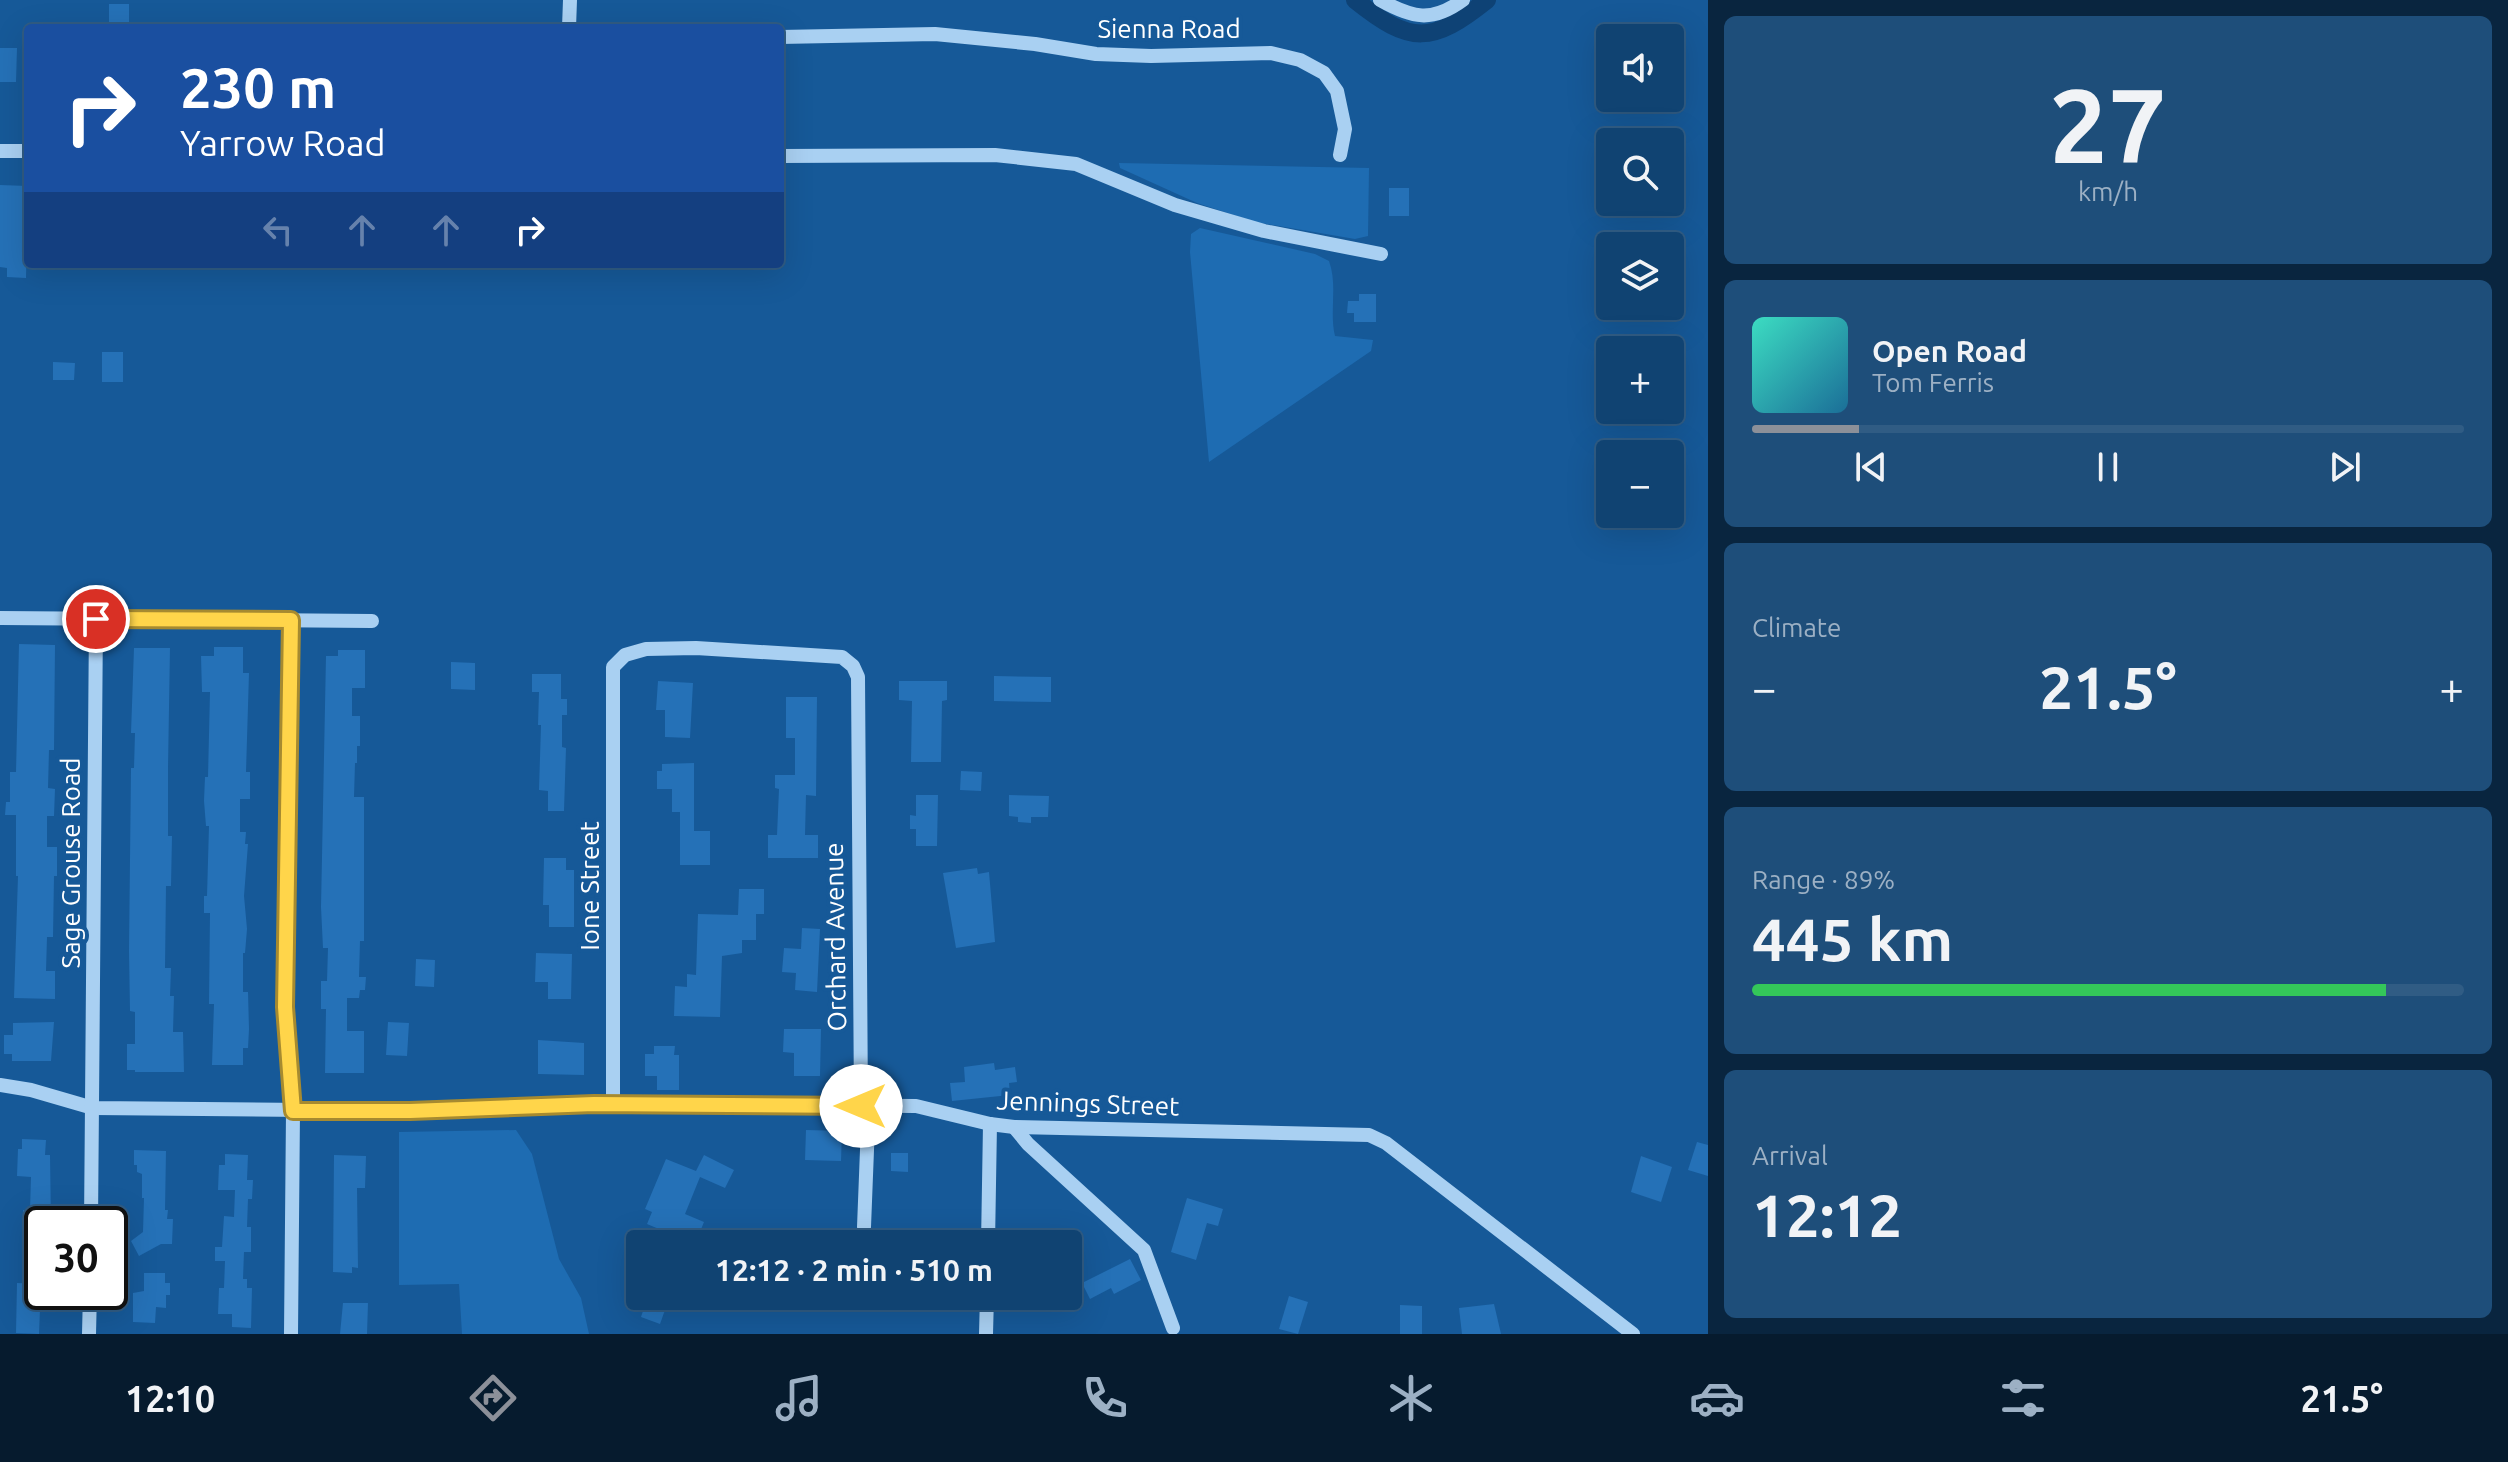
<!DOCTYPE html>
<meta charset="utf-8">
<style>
:root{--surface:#104372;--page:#1e4e7a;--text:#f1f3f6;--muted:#9cb0c4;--line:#305c84;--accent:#8c9099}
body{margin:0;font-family:Ubuntu,sans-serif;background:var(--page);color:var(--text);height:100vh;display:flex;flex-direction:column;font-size:30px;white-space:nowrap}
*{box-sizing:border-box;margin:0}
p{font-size:26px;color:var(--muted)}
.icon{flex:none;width:44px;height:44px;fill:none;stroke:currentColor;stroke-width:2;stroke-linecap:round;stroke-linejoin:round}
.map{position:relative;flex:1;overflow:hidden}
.drawer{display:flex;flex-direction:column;gap:16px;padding:16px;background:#09253f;width:800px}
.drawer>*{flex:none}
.top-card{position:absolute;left:24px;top:24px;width:760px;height:244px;border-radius:8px;box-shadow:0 8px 32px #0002,0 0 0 2px var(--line);background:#1a4fa0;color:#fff;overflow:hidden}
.controls{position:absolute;left:1596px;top:24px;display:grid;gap:16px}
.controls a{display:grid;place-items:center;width:88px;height:88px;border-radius:8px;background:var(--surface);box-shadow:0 8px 32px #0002,0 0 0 2px var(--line);font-size:40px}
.speed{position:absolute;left:24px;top:1206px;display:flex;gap:16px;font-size:40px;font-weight:700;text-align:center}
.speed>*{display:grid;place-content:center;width:104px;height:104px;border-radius:50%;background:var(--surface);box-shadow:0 8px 32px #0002,0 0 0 2px var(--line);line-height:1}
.speed .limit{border:4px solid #111;border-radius:12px;background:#fff;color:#111}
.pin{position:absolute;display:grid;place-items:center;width:68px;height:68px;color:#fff;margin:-34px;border:4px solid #fff;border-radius:50%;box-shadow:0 2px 8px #0007}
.me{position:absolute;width:88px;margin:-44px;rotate:270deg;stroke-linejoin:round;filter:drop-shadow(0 0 6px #0008)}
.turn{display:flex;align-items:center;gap:28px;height:168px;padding:0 24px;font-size:36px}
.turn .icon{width:104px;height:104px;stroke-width:2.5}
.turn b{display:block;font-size:56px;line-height:68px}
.lanes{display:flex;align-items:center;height:76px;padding:0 24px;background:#0003;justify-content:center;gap:40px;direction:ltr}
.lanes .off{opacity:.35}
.big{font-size:60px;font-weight:700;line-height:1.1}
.drawer .card{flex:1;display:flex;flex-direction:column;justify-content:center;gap:12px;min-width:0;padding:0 28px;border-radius:12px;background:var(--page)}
.drawer .dial{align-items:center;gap:0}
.dial b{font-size:104px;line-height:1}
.song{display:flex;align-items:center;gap:24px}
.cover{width:96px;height:96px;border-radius:12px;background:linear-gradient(135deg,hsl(170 70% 55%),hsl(200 70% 35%))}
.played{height:8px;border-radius:4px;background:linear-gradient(90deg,var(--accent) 15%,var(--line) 15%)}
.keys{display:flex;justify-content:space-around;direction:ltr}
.heat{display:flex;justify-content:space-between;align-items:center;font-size:44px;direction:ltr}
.charge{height:12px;border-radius:6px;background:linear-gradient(90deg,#34c759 89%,var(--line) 0)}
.trip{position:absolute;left:626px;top:1230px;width:456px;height:80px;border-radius:8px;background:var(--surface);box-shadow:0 8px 32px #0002,0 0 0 2px var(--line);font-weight:700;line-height:80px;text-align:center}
.dock{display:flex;height:128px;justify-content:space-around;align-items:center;background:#061b2e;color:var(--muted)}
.dock .icon{width:56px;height:56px}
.dock .current{color:var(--accent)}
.dock b{font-size:36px;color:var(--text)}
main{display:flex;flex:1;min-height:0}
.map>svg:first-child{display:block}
.green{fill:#1e6cb2}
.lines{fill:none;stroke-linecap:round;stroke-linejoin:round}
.canal{stroke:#0e4275;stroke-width:18}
.building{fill:#2571b7}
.minor{stroke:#a9d0f2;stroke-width:14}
.route-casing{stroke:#a68a30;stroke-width:20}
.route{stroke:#ffd54a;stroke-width:14}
.labels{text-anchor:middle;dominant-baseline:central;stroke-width:8;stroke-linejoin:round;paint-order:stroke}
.street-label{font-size:26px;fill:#fff;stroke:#165998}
</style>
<main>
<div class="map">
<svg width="1708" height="1334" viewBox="0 0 1708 1334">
<rect width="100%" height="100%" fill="#165998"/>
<g class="green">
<path d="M1119,163L1369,168L1368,236L1355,239L1255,222L1197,203L1120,168Z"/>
<path d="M1200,228L1315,254L1329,261C1338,286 1329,311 1335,336L1373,340L1371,351L1209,462L1190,252L1191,234Z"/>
<path d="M516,1130L532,1154L559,1259L581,1298L589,1334H462L459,1284L399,1285V1132Z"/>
</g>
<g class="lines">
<path class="canal" d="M1355,0C1411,45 1432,44 1487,0"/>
</g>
<g class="building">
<rect x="109" y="4" width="20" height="24"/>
<path d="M0,48H17L16,82H0Z"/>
<path d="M0,185L28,186L26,278L7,277V268L0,267Z"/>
<rect x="1389" y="188" width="20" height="28"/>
<path d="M1359,294H1376V322H1354V313H1347L1348,301H1359Z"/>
<rect x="102" y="352" width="21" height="30"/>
<path d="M53,362L75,363L74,380H53Z"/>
<path d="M19,644L55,645L54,750H49L48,788L55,789L54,816H47V847H57V876H54L53,937H47L46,971H55V999L14,998L18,876H16V815H5L6,802H10V772H16Z"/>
<path d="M214,647H243V673H249L246,772H250V799H240V832H246L245,844H248L244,896L247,929L245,953H243V992H248L249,1029L248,1048H243V1065H212L214,1004H209L210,913H204V896H207L209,826H206L204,801L205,777H208L210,692H202L201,656H214Z"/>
<path d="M134,648H170L168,768V836H172L171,886H166L165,968H171L170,996H174L173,1032H183L184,1072H135V1070H127V1044H135V1012L130,1011L129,951L131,768H134L135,733H131Z"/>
<path d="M338,650H365V688H352V716H360V746H357V763H355L354,797H364V941H360L359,977H366L365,990H360L359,998H347V1031H364V1073H325L326,1009H321V981H327L328,948H323L321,907L326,656H338Z"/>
<path d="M451,662L475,663V690L451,689Z"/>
<path d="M532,674H561V699H567V715H562V747L566,748L564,811H548V791L539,790L541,725H538L539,692H532Z"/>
<path d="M994,676L1051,677V702L994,701Z"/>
<path d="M658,681L693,683L690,738L665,737V710H656Z"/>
<path d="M899,681H947V700L942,701L941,762H911L912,701L899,700Z"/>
<path d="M786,697H817L816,796L806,795L805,835H818V858H768V835H777L779,789L775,788V775H795V738H786Z"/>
<path d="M694,763V831H710V865H680V812H672V789H657V771H662V764Z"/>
<path d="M961,771L982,772L981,791L960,790Z"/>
<path d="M916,795H938L937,846H916V829H910V815L916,816Z"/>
<path d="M1009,795L1049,796L1048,817H1031V823L1018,822V817L1009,816Z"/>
<path d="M544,858H566V870H574V927H549V905H543Z"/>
<path d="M977,868L978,874L989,872L995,942L956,948L943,873Z"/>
<path d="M739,889H764V914H756V940H742V953L722,956L720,1017L674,1016L675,986L687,987V974L696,975L698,914L738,915Z"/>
<path d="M802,928L820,929L817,992L795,990L796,973L782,972L784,948L801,949Z"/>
<path d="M536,953L572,954L571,999H548V982H535Z"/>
<path d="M416,959L435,960L434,987L415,986Z"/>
<path d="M54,1022L51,1061H12V1054H4V1035H13V1023Z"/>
<path d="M388,1022L409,1023L407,1056L386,1055Z"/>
<path d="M784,1029H821L820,1076H794V1053L783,1052Z"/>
<path d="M538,1040L584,1043V1075L538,1074Z"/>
<path d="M654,1046H675L674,1055H679V1090H657V1076H645V1054H654Z"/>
<path d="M994,1063L995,1070L1015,1067L1017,1082L1009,1083L1010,1095L952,1101L950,1083L965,1082L964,1067Z"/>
<path d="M806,1130L842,1131L841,1161L805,1160Z"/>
<path d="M22,1139L46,1140L45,1155H50L51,1224H42V1248L22,1247L23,1210H30L31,1177L17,1176L18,1149H22Z"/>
<path d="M1697,1142L1708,1145V1176L1688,1170Z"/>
<path d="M134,1150L166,1151L165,1210H168L167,1219H173L172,1244H161L139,1256L131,1241L143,1232L144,1198H142V1174L137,1172V1165H134Z"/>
<path d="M891,1153H908V1172L891,1171Z"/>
<path d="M225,1154L248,1155L247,1180H253L252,1199H248L247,1227H251V1252H244L243,1279H247V1288H252L251,1328L232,1327V1314H218L219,1288H224L225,1261H215V1247H222L224,1216L234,1217L235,1190H218L219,1165H225Z"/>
<path d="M334,1155L366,1156L365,1188H357L358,1268L352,1267V1273L333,1272Z"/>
<path d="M704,1155L734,1170L725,1188L700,1177L685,1214L704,1222L695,1244L647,1224L652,1212L645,1209L666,1159L696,1171Z"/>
<path d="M1641,1156L1672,1167L1661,1202L1631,1192Z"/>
<path d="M1187,1198L1223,1209L1218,1226L1207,1223L1196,1260L1171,1252Z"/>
<path d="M1130,1259L1141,1280L1114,1294L1111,1288L1090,1299L1082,1283Z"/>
<path d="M144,1273H165V1283H170V1295H166V1308L156,1307L155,1323L133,1322V1293L144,1291Z"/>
<path d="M17,1283L42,1284V1292H47L46,1309H40L39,1334L16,1333Z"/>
<path d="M648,1296H670L660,1324L641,1317Z"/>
<path d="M1289,1296L1308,1302L1298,1334L1279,1329Z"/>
<path d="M343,1303H368L367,1334H340Z"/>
<path d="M1494,1304L1501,1334H1462L1459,1308Z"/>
<path d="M1400,1305L1422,1306V1334H1400Z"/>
</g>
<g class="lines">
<g class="minor">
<path d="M1380,0C1412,18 1432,23 1463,0"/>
<path d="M569,28L570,0"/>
<path d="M780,37L935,34L1035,44L1096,54L1151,56L1271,53L1300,60L1324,73L1337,91L1345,129L1340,155"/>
<path d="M0,151H28"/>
<path d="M780,156L995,155L1076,164L1175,205L1264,231L1381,254"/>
<path d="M0,618L372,621"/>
<path d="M0,1085L31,1090L93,1108L410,1111L575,1104L916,1106L990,1124L1014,1127L1369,1135L1386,1143L1633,1334"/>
<path d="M613,1104V667L625,655L646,649L696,648L842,657L853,666L858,677L861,1106L868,1124L864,1227"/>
<path d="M1014,1127L1028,1144L1144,1250L1173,1328"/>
<path d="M91,1224L96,619"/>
<path d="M988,1244L990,1124"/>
<path d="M89,1334L90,1292"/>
<path d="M291,1334L293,1111L285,1007L291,620"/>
<path d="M986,1334L987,1296"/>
</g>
</g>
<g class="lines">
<defs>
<path id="route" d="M96,619L291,620L285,1007L293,1111H410L594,1104L861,1106"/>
</defs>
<use href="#route" class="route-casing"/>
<use href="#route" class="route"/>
</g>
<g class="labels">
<g class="street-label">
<text x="1169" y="28">Sienna Road</text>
<text transform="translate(70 863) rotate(-90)">Sage Grouse Road</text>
<text transform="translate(589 886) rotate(-90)">Ione Street</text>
<text transform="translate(835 937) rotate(-91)">Orchard Avenue</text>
<text transform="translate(1088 1103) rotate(2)">Jennings Street</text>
</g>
</g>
</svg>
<div class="controls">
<a><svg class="icon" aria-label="sound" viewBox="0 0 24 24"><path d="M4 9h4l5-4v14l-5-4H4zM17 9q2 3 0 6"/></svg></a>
<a><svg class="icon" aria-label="search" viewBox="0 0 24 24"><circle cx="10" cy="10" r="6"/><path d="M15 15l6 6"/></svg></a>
<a><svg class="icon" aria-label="layers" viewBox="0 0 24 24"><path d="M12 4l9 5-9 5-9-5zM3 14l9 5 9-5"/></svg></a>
<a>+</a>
<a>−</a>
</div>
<div class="speed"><div class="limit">30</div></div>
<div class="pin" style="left:96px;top:619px;background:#d93025"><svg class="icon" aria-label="arrive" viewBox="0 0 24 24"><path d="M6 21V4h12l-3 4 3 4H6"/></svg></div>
<svg class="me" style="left:861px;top:1106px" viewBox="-20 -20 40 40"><circle r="19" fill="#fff"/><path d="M0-13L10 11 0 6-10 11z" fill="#ffd54a"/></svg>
<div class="trip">12:12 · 2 min · 510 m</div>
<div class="top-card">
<div class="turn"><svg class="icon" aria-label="right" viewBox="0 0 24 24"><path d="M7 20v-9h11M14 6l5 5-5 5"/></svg><div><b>230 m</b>Yarrow Road</div></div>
<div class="lanes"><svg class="icon off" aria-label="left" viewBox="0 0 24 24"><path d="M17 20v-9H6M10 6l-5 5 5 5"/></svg><svg class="icon off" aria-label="ahead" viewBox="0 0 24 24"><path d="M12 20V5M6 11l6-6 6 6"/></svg><svg class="icon off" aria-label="ahead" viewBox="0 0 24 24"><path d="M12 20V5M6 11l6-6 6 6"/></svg><svg class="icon" aria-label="right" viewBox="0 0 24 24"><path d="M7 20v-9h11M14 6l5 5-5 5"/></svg></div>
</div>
</div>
<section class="drawer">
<div class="card dial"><b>27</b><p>km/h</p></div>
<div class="card">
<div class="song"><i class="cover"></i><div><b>Open Road</b><p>Tom Ferris</p></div></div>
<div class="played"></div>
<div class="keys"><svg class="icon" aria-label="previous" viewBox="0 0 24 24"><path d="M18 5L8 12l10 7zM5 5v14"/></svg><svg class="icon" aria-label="pause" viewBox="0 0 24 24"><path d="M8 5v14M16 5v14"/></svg><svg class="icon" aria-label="next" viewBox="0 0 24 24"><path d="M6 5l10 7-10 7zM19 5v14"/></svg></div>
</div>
<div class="card"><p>Climate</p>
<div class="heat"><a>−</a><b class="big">21.5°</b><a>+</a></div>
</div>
<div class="card"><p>Range · 89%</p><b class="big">445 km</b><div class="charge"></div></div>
<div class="card"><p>Arrival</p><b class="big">12:12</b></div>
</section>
</main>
<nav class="dock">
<b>12:10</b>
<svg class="icon current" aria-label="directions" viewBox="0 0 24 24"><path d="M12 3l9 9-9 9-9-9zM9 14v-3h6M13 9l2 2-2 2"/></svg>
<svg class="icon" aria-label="music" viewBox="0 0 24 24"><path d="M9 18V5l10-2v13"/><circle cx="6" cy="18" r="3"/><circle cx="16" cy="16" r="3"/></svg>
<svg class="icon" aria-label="phone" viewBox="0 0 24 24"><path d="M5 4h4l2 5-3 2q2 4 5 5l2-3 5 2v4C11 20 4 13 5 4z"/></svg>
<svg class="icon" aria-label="climate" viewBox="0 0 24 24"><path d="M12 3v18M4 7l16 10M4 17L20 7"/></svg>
<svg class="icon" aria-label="car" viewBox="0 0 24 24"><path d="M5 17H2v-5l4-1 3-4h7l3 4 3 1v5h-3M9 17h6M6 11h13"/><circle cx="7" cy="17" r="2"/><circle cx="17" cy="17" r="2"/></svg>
<svg class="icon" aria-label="filters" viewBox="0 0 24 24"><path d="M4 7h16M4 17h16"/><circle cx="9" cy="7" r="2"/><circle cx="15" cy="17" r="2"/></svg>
<b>21.5°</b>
</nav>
